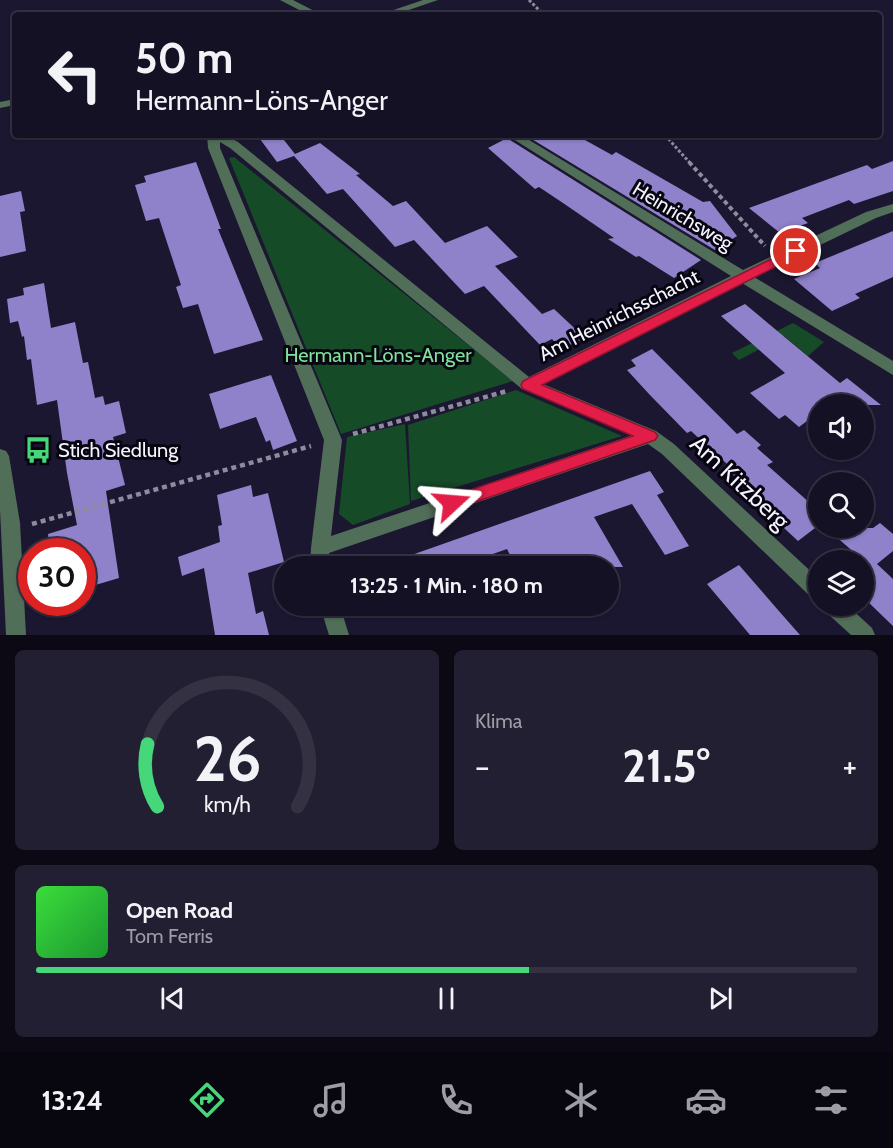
<!DOCTYPE html>
<html lang="de">
<meta charset="utf-8">
<style>
:root{--surface:#151125;--page:#221f32;--text:#f1f3f6;--muted:#9d9da7;--line:#343142;--accent:#45d77a}
body{margin:0;font-family:Cabin,sans-serif;background:var(--page);color:var(--text);height:100vh;display:flex;flex-direction:column;font-size:22px;white-space:nowrap}
*{box-sizing:border-box;margin:0}
p{font-size:20px;color:var(--muted)}
.icon{flex:none;width:33px;height:33px;fill:none;stroke:currentColor;stroke-width:2;stroke-linecap:round;stroke-linejoin:round}
.map{position:relative;height:635px;overflow:hidden}
.drawer{display:flex;flex-direction:column;gap:15px;padding:15px;background:#0c0914;flex:1}
.drawer>*{flex:none}
.hud{position:absolute;left:12px;top:12px;width:870px;height:126px;border-radius:6px;box-shadow:0 2px 4px #0004,0 0 0 2px var(--line);background:#151125;color:var(--text);overflow:hidden}
.buttons{position:absolute;left:808px;top:394px;display:grid;gap:12px}
.buttons a{display:grid;place-items:center;width:66px;height:66px;border-radius:50%;background:var(--surface);box-shadow:0 2px 4px #0004,0 0 0 2px var(--line);font-size:30px}
.speed{position:absolute;left:18px;top:538px;display:flex;gap:12px;font-size:30px;font-weight:700;text-align:center}
.speed>*{display:grid;place-content:center;width:78px;height:78px;border-radius:50%;background:var(--surface);box-shadow:0 2px 4px #0004,0 0 0 2px var(--line);line-height:1}
.speed .limit{border:9px solid #d22;background:#fff;color:#111}
.pin{position:absolute;display:grid;place-items:center;width:51px;height:51px;color:#fff;margin:-26px;border:3px solid #fff;border-radius:50%;box-shadow:0 2px 6px #0007}
.me{position:absolute;width:66px;margin:-33px;rotate:71deg;stroke-linejoin:round;filter:drop-shadow(0 0 4px #0008)}
.turn{display:flex;align-items:center;gap:21px;height:126px;padding:0 24px;font-size:27px}
.turn .icon{width:78px;height:78px;stroke-width:2.5}
.turn b{display:block;font-size:42px;line-height:51px}
.big{font-size:45px;font-weight:700;line-height:1.1}
.drawer .widget{flex:1;display:flex;flex-direction:column;justify-content:center;gap:9px;min-width:0;padding:0 21px;border-radius:9px;background:var(--page)}
.drawer .dial{align-items:center;gap:0}
.dial svg{height:156px;overflow:visible;fill:none;stroke:var(--line);stroke-width:7;stroke-linecap:round;text-anchor:middle}
.dial text{fill:var(--text);stroke:none}
.song{display:flex;align-items:center;gap:18px}
.cover{width:72px;height:72px;border-radius:9px;background:linear-gradient(135deg,hsl(120 70% 55%),hsl(130 70% 35%))}
.played{height:6px;border-radius:3px;background:linear-gradient(90deg,var(--accent) 60%,var(--line) 60%)}
.keys{display:flex;justify-content:space-around;direction:ltr}
.heat{display:flex;justify-content:space-between;align-items:center;font-size:33px;direction:ltr}
.drawer .tiles{flex:1;display:grid;gap:15px;grid-template-columns:1fr 1fr}
.widget:last-child{grid-column:span 2}
.trip{position:absolute;left:274px;top:556px;width:345px;height:60px;border-radius:30px;background:var(--surface);box-shadow:0 2px 4px #0004,0 0 0 2px var(--line);font-weight:700;line-height:60px;text-align:center}
.tab-bar{display:flex;height:96px;justify-content:space-around;align-items:center;background:#08070f;color:var(--muted)}
.tab-bar .icon{width:42px;height:42px}
.tab-bar .current{color:var(--accent)}
.tab-bar b{font-size:27px;color:var(--text)}
.map>svg:first-child{display:block}
.green{fill:#164b28}
.building{fill:#8f82ca}
.lines{fill:none;stroke-linecap:round;stroke-linejoin:round}
.path-far2{stroke:#8e8b9e;stroke-width:3;stroke-dasharray:3 2;stroke-linecap:butt}
.path-far1{stroke:#8e8b9e;stroke-width:4;stroke-dasharray:4.5 3;stroke-linecap:butt}
.path{stroke:#8e8b9e;stroke-width:4.5;stroke-dasharray:5 4;stroke-linecap:butt}
.minor{fill:#516e58;fill-rule:evenodd}
.route{fill:#e11d48;stroke:#92132f;stroke-width:1.5}
.labels{text-anchor:middle;dominant-baseline:central;stroke-width:6;stroke-linejoin:round;paint-order:stroke}
.street-label{font-size:20px;fill:#f5f3ff;stroke:#07050f}
.park-label{font-size:20px;fill:#7fe19b;stroke:#07050f}
.poi-label{font-size:20px;fill:#f5f3ff;stroke:#07050f;text-anchor:start}
.near-street-label{font-size:24px;fill:#f5f3ff;stroke:#07050f}
</style>
<div class="map">
<svg width="893" height="635" viewBox="0 0 893 635">
<rect width="100%" height="100%" fill="#1c1731"/>
<g class="green">
<path d="M234,157L513,381L341,434L229,158Z"/>
<path d="M793,323L824,342L808,356L784,336L739,360L732,353Z"/>
<path d="M516,390L622,436L411,501L408,425Z"/>
<path d="M405,424L410,504L353,525L339,514L347,437Z"/>
</g>
<g class="building">
<path d="M257,135H280L295,154L320,143L360,174L356,175L393,206L406,201L445,243L487,226L518,257L495,266L542,314L554,309L585,338L561,349L552,339L540,345L484,286L465,294L414,240L395,247L343,189L327,194L294,156L277,162Z"/>
<path d="M525,135H576L612,155L616,152L703,202L710,201L737,236L715,250Z"/>
<path d="M507,138L701,260L674,278L639,256L636,257L608,239L614,238L563,203L539,187L535,189L488,148Z"/>
<path d="M893,161V191L854,204L849,200L802,218L808,223L780,233L749,208L867,165L872,169Z"/>
<path d="M196,162L221,229H218L263,340L214,354L198,304L183,308L176,287L181,285L159,218L146,221L135,185L146,182L144,176Z"/>
<path d="M21,191L25,211L20,212L26,251L0,257V196Z"/>
<path d="M893,231V277L855,294L860,298L832,311L794,279L820,268L815,263Z"/>
<path d="M44,283L51,328L75,322L83,363L88,362L95,398L103,396L105,405L119,401L126,433L113,437L125,485L106,491L119,578L82,589V552H50L48,534L77,525L67,473L57,400L37,405L31,359L27,360L24,336L22,337L18,321L10,323L7,299L24,295L23,288Z"/>
<path d="M745,304L840,383L847,378L881,405H819V412L799,427L785,415L779,419L750,393L785,373L721,316Z"/>
<path d="M652,349L737,434L744,430L761,445L757,448L773,462L767,465L819,511V525L798,541L757,503L760,501L724,466L727,464L691,431L687,433L649,394L627,370L636,366L631,360Z"/>
<path d="M271,375L297,441L273,450L270,440L266,442L256,417L220,429L209,394Z"/>
<path d="M650,471L664,492L657,495L689,546L665,555L632,504L594,517L623,567H516L507,549L456,567H390L389,563Z"/>
<path d="M251,485L253,497L268,493L284,562L248,573L256,614L263,611L269,635H215L204,568L182,576L178,557L220,542L218,526L222,525L217,495Z"/>
<path d="M880,523L893,534V551L877,564L893,579V626L864,598V561L826,528H873Z"/>
<path d="M739,565L778,610L800,635H750L707,584Z"/>
</g>
<g class="lines">
<g class="path-far2">
<path d="M529,0L544,15"/>
<path d="M665,135L690,163"/>
</g>
<path class="path-far1" d="M689,162L765,246"/>
<g class="path">
<path d="M353,434L507,391"/>
<path d="M32,524L311,446"/>
</g>
<g class="minor">
<path d="M280,0H293L322,15H309Z"/>
<path d="M423,0H438L394,15H379Z"/>
<path d="M15,99V105L0,108V102Z"/>
<path d="M207,135H225L238,142L529,377L731,276L507,135H521L743,270L866,212L893,204V212L876,218L754,277L893,361V375L742,283L543,384L656,431L674,444L819,579V601L812,598L662,454L648,444L329,553L330,567H310L311,548L324,440L208,148ZM220,142L230,148L522,389L633,435L331,536L342,440L220,148Z"/>
<path d="M0,449L6,451L9,456L20,523L26,635H6L0,510Z"/>
<path d="M320,606H340L349,635H329Z"/>
<path d="M824,606H848L872,628L875,635H851L827,613Z"/>
</g>
</g>
<path class="route" d="M796,247L802,251L801,254L542,385L655,432L658,436L655,440L452,510L446,508L444,503L446,498L633,436L523,389L521,385L523,381Z"/>
<defs>
<symbol id="bus-bare" viewBox="-9 -9 18 18"><path d="M-5-6H5V4H4V6H2V4H-2V6H-4V4H-5ZM-3.5-4V0h7V-4ZM-3.5 1.2v1.5H-2V1.2ZM2 1.2v1.5H3.5V1.2Z" fill="#45d77a" stroke="#07050f" stroke-width="2.5" paint-order="stroke"/></symbol>
</defs>
<g fill-rule="evenodd">
<use href="#bus-bare" x="19" y="431" width="38" height="38"/>
</g>
<g class="labels">
<g class="street-label">
<text transform="translate(683 216) rotate(31)">Heinrichsweg</text>
<text transform="translate(619 315) rotate(-27)">Am Heinrichsschacht</text>
</g>
<g class="park-label">
<text x="378" y="355">Hermann-Löns-Anger</text>
</g>
<g class="poi-label">
<text x="58" y="450">Stich Siedlung</text>
</g>
<g class="near-street-label">
<text transform="translate(740 482) rotate(43)">Am Kitzberg</text>
</g>
</g>
</svg>
<div class="buttons">
<a><svg class="icon" aria-label="sound" viewBox="0 0 24 24"><path d="M4 9h4l5-4v14l-5-4H4zM17 9q2 3 0 6"/></svg></a>
<a><svg class="icon" aria-label="search" viewBox="0 0 24 24"><circle cx="10" cy="10" r="6"/><path d="M15 15l6 6"/></svg></a>
<a><svg class="icon" aria-label="layers" viewBox="0 0 24 24"><path d="M12 4l9 5-9 5-9-5zM3 14l9 5 9-5"/></svg></a>
</div>
<div class="speed"><div class="limit">30</div></div>
<div class="pin" style="left:796px;top:251px;background:#d93025"><svg class="icon" aria-label="arrive" viewBox="0 0 24 24"><path d="M6 21V4h12l-3 4 3 4H6"/></svg></div>
<svg class="me" style="left:452px;top:503px" viewBox="-20 -20 40 40"><path d="M0-17L14 15 0 8-14 15z" fill="#e11d48" stroke="#fff" stroke-width="4"/></svg>
<div class="trip">13:25 · 1 Min. · 180 m</div>
<div class="hud">
<div class="turn"><svg class="icon" aria-label="left" viewBox="0 0 24 24"><path d="M17 20v-9H6M10 6l-5 5 5 5"/></svg><div><b>50 m</b>Hermann-Löns-Anger</div></div>
</div>
</div>
<section class="drawer">
<div class="tiles">
<div class="widget dial"><svg viewBox="0 0 100 80">
<path d="M14 69A42 42 0 1 1 86 69"/>
<path d="M14 69A42 42 0 0 1 9 37" stroke="#45d77a"/>
<text x="50" y="56" font-size="32" font-weight="700">26</text>
<text x="50" y="72" font-size="11">km/h</text>
</svg></div>
<div class="widget"><p>Klima</p>
<div class="heat"><a>−</a><b class="big">21.5°</b><a>+</a></div>
</div>
<div class="widget">
<div class="song"><i class="cover"></i><div><b>Open Road</b><p>Tom Ferris</p></div></div>
<div class="played"></div>
<div class="keys"><svg class="icon" aria-label="previous" viewBox="0 0 24 24"><path d="M18 5L8 12l10 7zM5 5v14"/></svg><svg class="icon" aria-label="pause" viewBox="0 0 24 24"><path d="M8 5v14M16 5v14"/></svg><svg class="icon" aria-label="next" viewBox="0 0 24 24"><path d="M6 5l10 7-10 7zM19 5v14"/></svg></div>
</div>
</div>
</section>
<nav class="tab-bar">
<b>13:24</b>
<svg class="icon current" aria-label="directions" viewBox="0 0 24 24"><path d="M12 3l9 9-9 9-9-9zM9 14v-3h6M13 9l2 2-2 2"/></svg>
<svg class="icon" aria-label="music" viewBox="0 0 24 24"><path d="M9 18V5l10-2v13"/><circle cx="6" cy="18" r="3"/><circle cx="16" cy="16" r="3"/></svg>
<svg class="icon" aria-label="phone" viewBox="0 0 24 24"><path d="M5 4h4l2 5-3 2q2 4 5 5l2-3 5 2v4C11 20 4 13 5 4z"/></svg>
<svg class="icon" aria-label="climate" viewBox="0 0 24 24"><path d="M12 3v18M4 7l16 10M4 17L20 7"/></svg>
<svg class="icon" aria-label="car" viewBox="0 0 24 24"><path d="M5 17H2v-5l4-1 3-4h7l3 4 3 1v5h-3M9 17h6M6 11h13"/><circle cx="7" cy="17" r="2"/><circle cx="17" cy="17" r="2"/></svg>
<svg class="icon" aria-label="filters" viewBox="0 0 24 24"><path d="M4 7h16M4 17h16"/><circle cx="9" cy="7" r="2"/><circle cx="15" cy="17" r="2"/></svg>
</nav>
